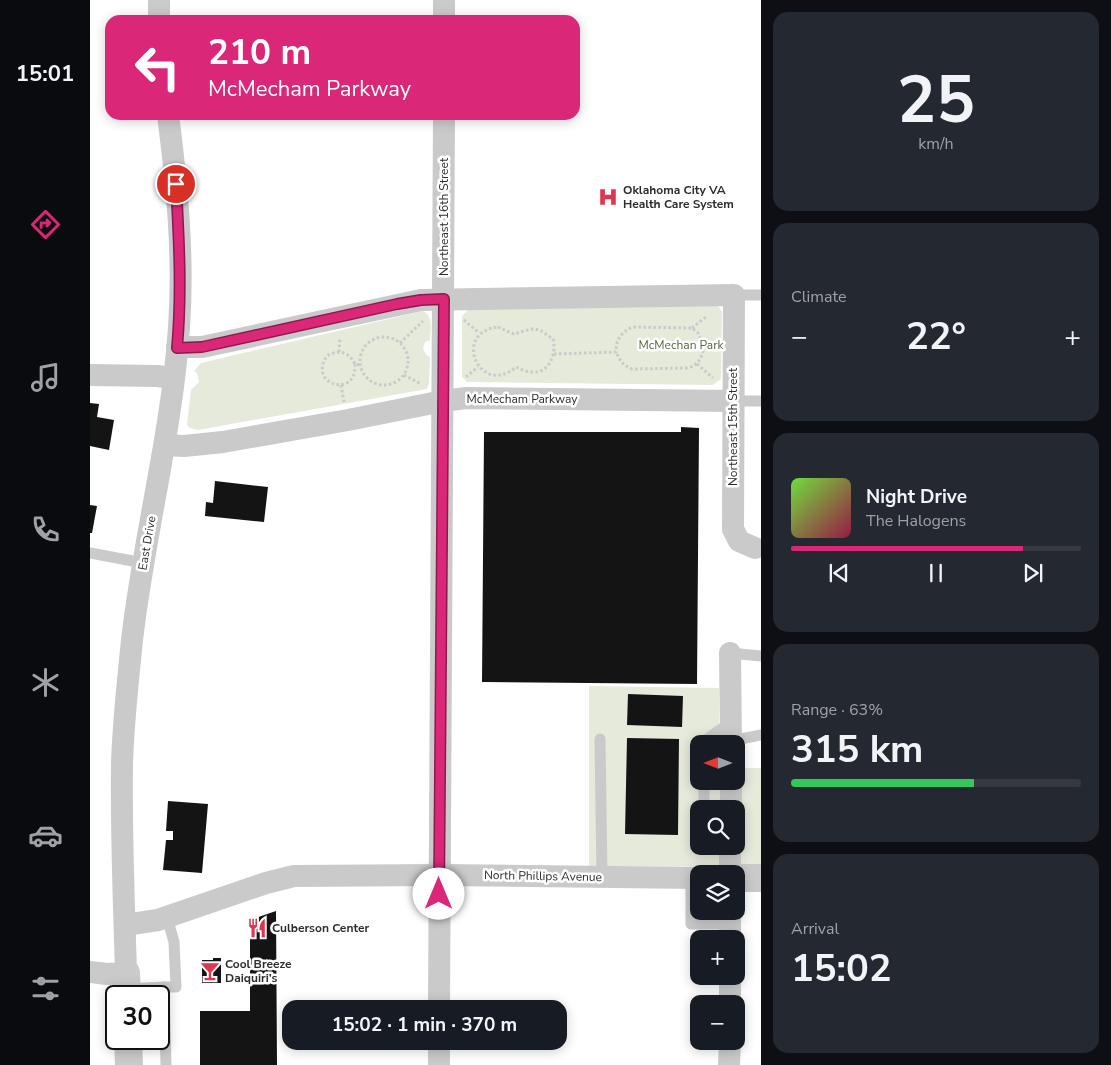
<!DOCTYPE html>
<meta charset="utf-8">
<style>
:root{--surface:#171b24;--page:#242831;--text:#f1f3f6;--muted:#9ea1a6;--line:#363941;--accent:#db2777}
body{margin:0;font-family:"Nunito Sans",sans-serif;background:var(--page);color:var(--text);height:100vh;display:flex;flex-direction:column;font-size:19px;white-space:nowrap}
*{box-sizing:border-box;margin:0}
p{font-size:16px;color:var(--muted)}
.icon{flex:none;width:28px;height:28px;fill:none;stroke:currentColor;stroke-width:2;stroke-linecap:round;stroke-linejoin:round}
.map{position:relative;flex:1;overflow:hidden}
.side{display:flex;flex-direction:column;gap:12px;padding:12px;background:#0d0f14;width:350px}
.side>*{flex:none}
.guide{position:absolute;left:15px;top:15px;width:475px;height:105px;border-radius:15px;box-shadow:0 2px 12px #0003;background:#db2777;color:#fff;overflow:hidden}
.needle{width:32px;rotate:270deg}
.fabs{position:absolute;left:600px;top:735px;display:grid;gap:10px}
.fabs a{display:grid;place-items:center;width:55px;height:55px;border-radius:10px;background:var(--surface);box-shadow:0 2px 12px #0003;font-size:25px}
.speed{position:absolute;left:15px;top:985px;display:flex;gap:10px;font-size:25px;font-weight:700;text-align:center}
.speed>*{display:grid;place-content:center;width:65px;height:65px;border-radius:50%;background:var(--surface);box-shadow:0 2px 12px #0003;line-height:1}
.speed .limit{border:2px solid #111;border-radius:8px;background:#fff;color:#111}
.pin{position:absolute;display:grid;place-items:center;width:42px;height:42px;color:#fff;margin:-21px;border:2px solid #fff;border-radius:50%;box-shadow:0 1px 5px #0007}
.me{position:absolute;width:55px;margin:-28px;rotate:0deg;stroke-linejoin:round;filter:drop-shadow(0 0 4px #0008)}
.turn{display:flex;align-items:center;gap:18px;height:105px;padding:0 20px;font-size:22px}
.turn .icon{width:65px;height:65px;stroke-width:2.5}
.turn b{display:block;font-size:35px;line-height:42px}
.big{font-size:38px;font-weight:700;line-height:1.1}
.side .card{flex:1;display:flex;flex-direction:column;justify-content:center;gap:8px;min-width:0;padding:0 18px;border-radius:15px;background:var(--page)}
.side .dial{align-items:center;gap:0}
.dial b{font-size:65px;line-height:1}
.song{display:flex;align-items:center;gap:15px}
.cover{width:60px;height:60px;border-radius:8px;background:linear-gradient(135deg,hsl(100 70% 55%),hsl(340 70% 35%))}
.played{height:5px;border-radius:2px;background:linear-gradient(90deg,var(--accent) 80%,var(--line) 80%)}
.keys{display:flex;justify-content:space-around;direction:ltr}
.heat{display:flex;justify-content:space-between;align-items:center;font-size:28px;direction:ltr}
.charge{height:8px;border-radius:4px;background:linear-gradient(90deg,#34c759 63%,var(--line) 0)}
.trip{position:absolute;left:192px;top:1000px;width:285px;height:50px;border-radius:15px;background:var(--surface);box-shadow:0 2px 12px #0003;font-weight:700;line-height:50px;text-align:center}
main{display:flex;flex:1;min-height:0}
.tabs{display:flex;flex-direction:column;width:90px;justify-content:space-around;align-items:center;background:#090b0e;color:var(--muted)}
.tabs .icon{width:35px;height:35px}
.tabs .current{color:var(--accent)}
.tabs b{font-size:22px;color:var(--text)}
.map>svg:first-child{display:block}
.green{fill:#e5eadb;fill-rule:evenodd}
.building{fill:#141414}
.lines{fill:none;stroke-linecap:round;stroke-linejoin:round}
.path{stroke:#cacaca;stroke-width:3;stroke-dasharray:2.5 2.5;stroke-linecap:butt}
.service{stroke:#cacaca;stroke-width:11}
.minor{stroke:#cacaca;stroke-width:22}
.tertiary{stroke:#cacaca;stroke-width:28}
.route-casing{stroke:#8e194d;stroke-width:12}
.route{stroke:#db2777;stroke-width:9}
.labels{text-anchor:middle;dominant-baseline:central;stroke-width:5;stroke-linejoin:round;paint-order:stroke}
.poi-label{font-size:12px;font-weight:bold;fill:#2d2d2d;stroke:#fff;text-anchor:start}
.street-label{font-size:12px;fill:#2d2d2d;stroke:#fff}
.park-label{font-size:12px;fill:#54673c;stroke:#fff}
</style>
<main>
<nav class="tabs">
<b>15:01</b>
<svg class="icon current" aria-label="directions" viewBox="0 0 24 24"><path d="M12 3l9 9-9 9-9-9zM9 14v-3h6M13 9l2 2-2 2"/></svg>
<svg class="icon" aria-label="music" viewBox="0 0 24 24"><path d="M9 18V5l10-2v13"/><circle cx="6" cy="18" r="3"/><circle cx="16" cy="16" r="3"/></svg>
<svg class="icon" aria-label="phone" viewBox="0 0 24 24"><path d="M5 4h4l2 5-3 2q2 4 5 5l2-3 5 2v4C11 20 4 13 5 4z"/></svg>
<svg class="icon" aria-label="climate" viewBox="0 0 24 24"><path d="M12 3v18M4 7l16 10M4 17L20 7"/></svg>
<svg class="icon" aria-label="car" viewBox="0 0 24 24"><path d="M5 17H2v-5l4-1 3-4h7l3 4 3 1v5h-3M9 17h6M6 11h13"/><circle cx="7" cy="17" r="2"/><circle cx="17" cy="17" r="2"/></svg>
<svg class="icon" aria-label="filters" viewBox="0 0 24 24"><path d="M4 7h16M4 17h16"/><circle cx="9" cy="7" r="2"/><circle cx="15" cy="17" r="2"/></svg>
</nav>
<div class="map">
<svg width="671" height="1065" viewBox="0 0 671 1065">
<rect width="100%" height="100%" fill="#fff"/>
<g class="green">
<path d="M627,304L632,312L631,379L623,385L377,382L372,377V316L379,309Z"/>
<path d="M333,311C344,316 340,330 340,340L335,342L333,348L336,355L340,357L339,384L337,389L108,430L100,428L97,425L101,390L109,382L107,373L104,371L111,363Z"/>
<path d="M499,686L629,688V744H609V781H646V768H671V867L499,866ZM609,809H646V846H609Z"/>
</g>
<g class="building">
<path d="M0,403L9,404L7,417L24,420L19,450L0,446Z"/>
<path d="M591,427L609,428L607,684L392,682L394,432H591Z"/>
<path d="M125,481L178,487L174,522L115,516L116,502L123,503Z"/>
<path d="M0,505L7,506L2,533H0Z"/>
<path d="M538,694L593,696L592,727L537,725Z"/>
<path d="M537,738L589,739L588,835L535,834Z"/>
<path d="M78,801L118,804L112,873L73,870L76,840H83V831H76Z"/>
<path d="M186,911L187,1065H110V1011H160V920Z"/>
<path d="M123,958H131V983H112V960H123Z"/>
</g>
<g class="lines">
<g class="path">
<path d="M374,320L389,333"/>
<path d="M408,327L424,334L441,329L450,330L463,339C467,353 459,375 441,372C436,372 430,369 426,367C390,398 361,332 408,327Z"/>
<path d="M602,328L617,316"/>
<circle cx="294" cy="361" r="24"/>
<path d="M310,343L333,321"/>
<path d="M249,352L250,338"/>
<path d="M464,354L526,352C526,339 531,333 542,327L602,328L608,333L614,347C612,358 608,365 598,368L542,369C533,365 530,361 526,352"/>
<path d="M265,364C267,400 217,384 237,356C249,349 259,352 265,364L271,365"/>
<path d="M607,364L623,378"/>
<path d="M314,375L331,384"/>
<path d="M376,377L388,367"/>
<path d="M251,385L254,402"/>
</g>
<g class="service">
<path d="M644,295H671"/>
<path d="M643,401H671"/>
<path d="M0,553L53,563"/>
<path d="M640,653L671,656"/>
<path d="M510,739L512,877"/>
<path d="M641,741L671,735"/>
<path d="M613,744V742L641,722"/>
<path d="M614,781V809"/>
<path d="M601,877V924H640"/>
<path d="M74,987H86L84,942L77,917"/>
<path d="M37,989L74,987L76,1065"/>
</g>
<g class="minor">
<path d="M69,0V20"/>
<path d="M354,20V0"/>
<path d="M87,347H112L331,300L644,295L643,529L649,541L665,548"/>
<path d="M0,375L67,376L84,378"/>
<path d="M75,445L94,446L133,442L258,420L353,401L376,398L643,401"/>
<path d="M640,653L641,744"/>
<path d="M641,809V781"/>
<path d="M640,874V846"/>
<path d="M35,925L68,920L176,883L204,876L349,875L609,878"/>
<path d="M640,939V911"/>
<path d="M0,972L17,974L36,973C34,904 31,835 32,765C33,723 38,681 42,640C54,535 82,433 89,327C94,256 87,185 78,115"/>
<path d="M640,1004V976"/>
<path d="M349,1009L354,115"/>
<path d="M349,1065V1041"/>
<path d="M639,1065L640,1041"/>
</g>
<g class="tertiary">
<path d="M646,878H671"/>
<path d="M36,973L37,996"/>
<path d="M38,1039L39,1065"/>
</g>
</g>
<g class="lines">
<defs>
<path id="route" d="M86,184C89,239 92,293 87,348L112,347L307,304L331,300L354,299L349,894"/>
</defs>
<use href="#route" class="route-casing"/>
<use href="#route" class="route"/>
</g>
<defs>
<symbol id="hospital-bare" viewBox="-9 -9 18 18"><path d="M-5-5h3v3.5h4V-5h3V5h-3V1.5h-4V5h-3Z" fill="#df354e" stroke="#fff" stroke-width="2.5" paint-order="stroke"/></symbol>
<symbol id="restaurant-bare" viewBox="-9 -9 18 18"><path d="M-5-6h1v4h1v-4h1v4h1v-4h1v5L-1.5 .5V6h-2V.5L-5-1ZM5-6V6H3V1.5H1.5Q1.5-4 5-6Z" fill="#df354e" stroke="#fff" stroke-width="2.5" paint-order="stroke"/></symbol>
<symbol id="bar-bare" viewBox="-9 -9 18 18"><path d="M-6-5H6L.8 .8V4.5H3.5V6h-7V4.5H-.8V.8Z" fill="#df354e" stroke="#fff" stroke-width="2.5" paint-order="stroke"/></symbol>
</defs>
<g fill-rule="evenodd">
<use href="#hospital-bare" x="504" y="183" width="28" height="28"/>
<use href="#restaurant-bare" x="153" y="914" width="28" height="28"/>
<use href="#bar-bare" x="106" y="957" width="28" height="28"/>
</g>
<g class="labels">
<g class="poi-label">
<text x="533" y="190">Oklahoma City VA<tspan x="533" dy="14">Health Care System</tspan></text>
<text x="182" y="928">Culberson Center</text>
<text x="135" y="964">Cool Breeze<tspan x="135" dy="14">Daiquiri’s</tspan></text>
</g>
<g class="street-label">
<text transform="translate(354 217) rotate(-90)">Northeast 16th Street</text>
<text x="432" y="399">McMecham Parkway</text>
<text transform="translate(643 427) rotate(-90)">Northeast 15th Street</text>
<text transform="translate(57 543) rotate(-80)">East Drive</text>
<text transform="translate(453 876) rotate(1)">North Phillips Avenue</text>
</g>
<g class="park-label">
<text x="591" y="345">McMechan Park</text>
</g>
</g>
</svg>
<div class="fabs">
<a><svg class="needle" viewBox="-14 -14 28 28"><path d="M0-13l5 13h-10z" fill="#e53935"/><path d="M0 13l5-13h-10z" fill="#9ea1a6"/></svg></a>
<a><svg class="icon" aria-label="search" viewBox="0 0 24 24"><circle cx="10" cy="10" r="6"/><path d="M15 15l6 6"/></svg></a>
<a><svg class="icon" aria-label="layers" viewBox="0 0 24 24"><path d="M12 4l9 5-9 5-9-5zM3 14l9 5 9-5"/></svg></a>
<a>+</a>
<a>−</a>
</div>
<div class="speed"><div class="limit">30</div></div>
<div class="pin" style="left:86px;top:184px;background:#d93025"><svg class="icon" aria-label="arrive" viewBox="0 0 24 24"><path d="M6 21V4h12l-3 4 3 4H6"/></svg></div>
<svg class="me" style="left:349px;top:894px" viewBox="-20 -20 40 40"><circle r="19" fill="#fff"/><path d="M0-13L10 11 0 6-10 11z" fill="#db2777"/></svg>
<div class="trip">15:02 · 1 min · 370 m</div>
<div class="guide">
<div class="turn"><svg class="icon" aria-label="left" viewBox="0 0 24 24"><path d="M17 20v-9H6M10 6l-5 5 5 5"/></svg><div><b>210 m</b>McMecham Parkway</div></div>
</div>
</div>
<section class="side">
<div class="card dial"><b>25</b><p>km/h</p></div>
<div class="card"><p>Climate</p>
<div class="heat"><a>−</a><b class="big">22°</b><a>+</a></div>
</div>
<div class="card">
<div class="song"><i class="cover"></i><div><b>Night Drive</b><p>The Halogens</p></div></div>
<div class="played"></div>
<div class="keys"><svg class="icon" aria-label="previous" viewBox="0 0 24 24"><path d="M18 5L8 12l10 7zM5 5v14"/></svg><svg class="icon" aria-label="pause" viewBox="0 0 24 24"><path d="M8 5v14M16 5v14"/></svg><svg class="icon" aria-label="next" viewBox="0 0 24 24"><path d="M6 5l10 7-10 7zM19 5v14"/></svg></div>
</div>
<div class="card"><p>Range · 63%</p><b class="big">315 km</b><div class="charge"></div></div>
<div class="card"><p>Arrival</p><b class="big">15:02</b></div>
</section>
</main>
